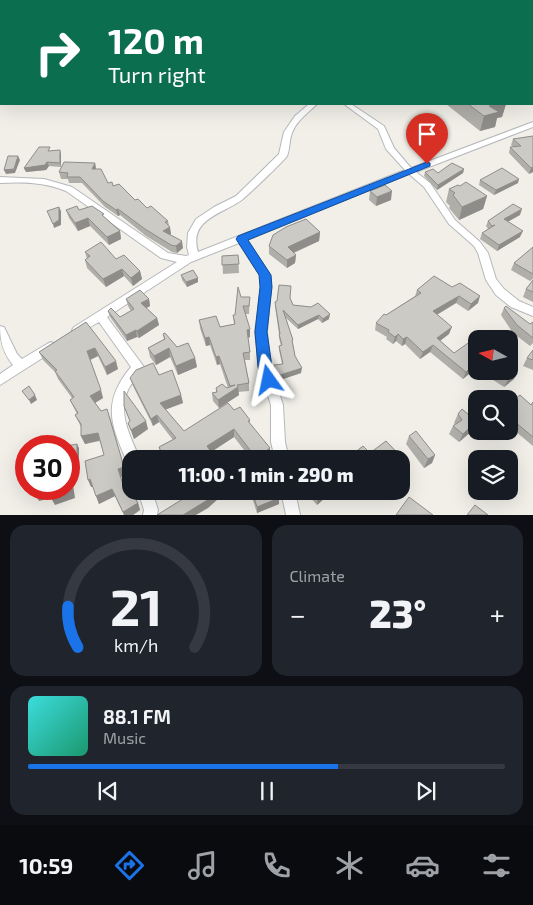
<!DOCTYPE html>
<meta charset="utf-8">
<style>
:root{--surface:#171b24;--page:#20242c;--text:#f1f3f6;--muted:#9ea1a6;--line:#363941;--accent:#1a73e8}
body{margin:0;font-family:"Exo 2",sans-serif;background:var(--page);color:var(--text);height:100vh;display:flex;flex-direction:column;font-size:19px;white-space:nowrap}
*{box-sizing:border-box;margin:0}
p{font-size:16px;color:var(--muted)}
.icon{flex:none;width:28px;height:28px;fill:none;stroke:currentColor;stroke-width:2;stroke-linecap:round;stroke-linejoin:round}
.map{position:relative;height:515px;overflow:hidden}
.sheet{display:flex;flex-direction:column;gap:10px;padding:10px;background:#0d0f14;flex:1}
.sheet>*{flex:none}
.guide{position:absolute;left:0px;top:0px;width:534px;height:105px;box-shadow:0 5px 20px #0002;background:#0b6e4f;color:#fff;overflow:hidden}
.needle{width:32px;rotate:278deg}
.buttons{position:absolute;left:468px;top:330px;display:grid;gap:10px}
.buttons a{display:grid;place-items:center;width:50px;height:50px;border-radius:10px;background:var(--surface);box-shadow:0 5px 20px #0002;font-size:25px}
.speed{position:absolute;left:15px;top:435px;display:flex;gap:10px;font-size:25px;font-weight:700;text-align:center}
.speed>*{display:grid;place-content:center;width:65px;height:65px;border-radius:50%;background:var(--surface);box-shadow:0 5px 20px #0002;line-height:1}
.speed .limit{border:8px solid #d22;background:#fff;color:#111}
.pin{position:absolute;display:grid;place-items:center;width:42px;height:42px;color:#fff;margin:-51px -21px;border-radius:50% 50% 50% 0;rotate:-45deg;box-shadow:0 0 5px #0007}
.pin .icon{rotate:45deg}
.me{position:absolute;width:55px;margin:-28px;rotate:348deg;stroke-linejoin:round;filter:drop-shadow(0 0 4px #0008)}
.turn{display:flex;align-items:center;gap:18px;height:105px;padding:0 25px;font-size:22px}
.turn .icon{width:65px;height:65px;stroke-width:2.5}
.turn b{display:block;font-size:35px;line-height:42px}
.big{font-size:38px;font-weight:800;line-height:1.1}
.sheet .widget{flex:1;display:flex;flex-direction:column;justify-content:center;gap:8px;min-width:0;padding:0 18px;border-radius:15px;background:var(--page)}
.sheet .dial{align-items:center;gap:0}
.dial svg{height:130px;overflow:visible;fill:none;stroke:var(--line);stroke-width:7;stroke-linecap:round;text-anchor:middle}
.dial text{fill:var(--text);stroke:none}
.song{display:flex;align-items:center;gap:15px}
.cover{width:60px;height:60px;border-radius:8px;background:linear-gradient(135deg,hsl(180 70% 55%),hsl(160 70% 35%))}
.played{height:5px;border-radius:2px;background:linear-gradient(90deg,var(--accent) 65%,var(--line) 65%)}
.keys{display:flex;justify-content:space-around;direction:ltr}
.heat{display:flex;justify-content:space-between;align-items:center;font-size:28px;direction:ltr}
.sheet .tiles{flex:1;display:grid;gap:10px;grid-template-columns:1fr 1fr}
.widget:last-child{grid-column:span 2}
.trip{position:absolute;left:122px;top:450px;width:288px;height:50px;border-radius:15px;background:var(--surface);box-shadow:0 5px 20px #0002;font-weight:800;line-height:50px;text-align:center}
.tab-bar{display:flex;height:80px;justify-content:space-around;align-items:center;background:#090b0e;color:var(--muted)}
.tab-bar .icon{width:35px;height:35px}
.tab-bar .active{color:var(--accent)}
.tab-bar b{font-size:22px;color:var(--text)}
.map>svg:first-child{display:block}
.lines{fill:none;stroke-linecap:round;stroke-linejoin:round}
.minor-casing{stroke:#b5b8bc;stroke-width:2}
.minor{fill:#fff;fill-rule:evenodd}
.wall{fill:#afaea9}
.shaded-wall{fill:#8f8d8a}
.building{fill:#cccac5;stroke:#8f8d8a}
.route{fill:#1a73e8;stroke:#114b97}
</style>
<div class="map">
<svg width="533" height="515" viewBox="0 0 533 515">
<rect width="100%" height="100%" fill="#f1efe8"/>
<g class="lines">
<defs>
<g id="minor">
<path d="M0,0H6L1,1L0,4Z"/>
<path d="M286,0H292L293,1H287Z"/>
<path d="M393,0H399V1H394Z"/>
<path d="M502,0H509L510,1H504Z"/>
<rect x="532" y="9" width="1" height="4"/>
<path d="M309,104H317C308,113 296,121 292,133C289,140 290,149 287,156C283,162 250,193 243,199C224,214 188,218 198,252L405,170L386,149L378,129L344,104H351L384,126L394,148L411,168L533,122V127L416,172L430,183L455,220L480,242L488,253L496,279L504,289L519,301L533,307V316L511,307L496,295L486,280L478,253L474,246L449,224L424,187L409,174L247,240L270,275L271,287L267,332L271,367L283,405L285,442L289,459H275L271,442V405L259,367L255,332L261,287L260,275L239,243L191,262L107,317L144,367C140,375 132,381 128,390C117,413 131,438 140,459H131V465L128,464C111,425 101,403 131,367L99,322L78,334L74,333L72,330L74,327L177,262L161,258L66,191C44,182 23,182 0,183V177L44,179L72,187L168,253L186,256L189,255L187,247L188,233L196,219L214,207L236,196L279,154L284,132L295,116Z"/>
<path d="M0,326L4,327L17,354L22,359L47,344L51,342L55,344L57,347L55,350L0,385V374L13,365C3,353 0,341 0,326Z"/>
<path d="M138,491H152L158,510L157,515H143L144,510Z"/>
<path d="M281,491H295L300,515H286Z"/>
</g>
</defs>
<use href="#minor" class="minor-casing"/>
<use href="#minor" class="minor"/>
</g>
<g class="wall">
<path d="M446,104H506L502,117L497,118L495,127L480,131Z"/>
<path d="M533,136V172L529,174L509,153L510,147H513L511,145L513,139Z"/>
<path d="M51,151L61,154V167L49,166L46,170L26,172L24,168Z"/>
<path d="M95,163L96,169L108,183L168,221L171,234L169,235L183,248L177,253L172,252L146,236L120,215L118,216L105,207L82,183H69L68,179H61L59,172Z"/>
<path d="M464,169L463,173L437,190L424,176L425,172L438,173Z"/>
<path d="M480,180L518,183L494,195L479,185Z"/>
<path d="M460,186L487,196L483,209L459,220L449,208L450,206L446,202L449,189Z"/>
<path d="M370,191L391,200L376,206L369,200Z"/>
<path d="M66,210H79L105,218L120,231L121,239L109,245L90,226L78,231L69,218Z"/>
<path d="M520,215L508,221L520,237L497,251L480,239L482,233L488,229L486,226L488,221Z"/>
<path d="M320,232L319,241L294,253L296,255L295,263L287,268L269,254V246Z"/>
<path d="M533,247V279L530,281L511,270L514,263Z"/>
<path d="M85,252L116,259L140,271L142,279L133,286L124,276L106,287L87,268L85,260L87,259Z"/>
<path d="M238,255L239,273L223,274L222,256Z"/>
<path d="M181,275L198,278V282L187,287L182,280Z"/>
<path d="M434,276L478,303L468,311L456,303L437,315L449,334L440,341L454,353L476,368L463,379L430,352L420,359L405,344L402,346L396,341L393,344L386,339L387,337L375,330L376,323L386,315L415,296L417,290Z"/>
<path d="M533,280V302L523,297L526,289Z"/>
<path d="M241,297H250L249,314H246L250,337L248,338L250,352V360H245L249,383V391L238,392L239,395L219,408L213,401L212,393L216,392V388H228L220,364L217,365L210,345L206,346L200,328L199,320L220,327L234,324L233,315H235Z"/>
<path d="M290,298L293,305L329,319L322,323L318,319L298,329L285,317L293,344L295,356L301,373L277,381L274,370V365L282,364L279,350V346H281L279,338V334L275,306V302Z"/>
<path d="M126,299H149L150,306L146,308L157,318L159,325L139,338L137,337L127,341L110,317L108,311L120,317L131,311L128,306Z"/>
<path d="M504,308L530,324L533,322V343L530,346L513,333L501,315Z"/>
<path d="M86,322L118,369L107,375L98,356L90,360L103,398L95,403L101,411L110,417L126,475L121,477L126,494L138,503L140,510L133,515H124L115,496L99,504L93,487H91L104,455L100,441L85,444L81,436V427L75,415L77,414L70,400L72,398L58,379L55,372L43,360L39,352Z"/>
<path d="M163,334L177,347L195,358L197,367L178,375L170,357L156,365L150,357L148,348L164,339Z"/>
<path d="M533,350V370L523,366L527,358Z"/>
<path d="M493,371H509L514,379L504,387L490,378Z"/>
<path d="M159,375L181,395L183,403L165,409L184,431L234,410L250,420V424L270,455L265,459H251L234,437L211,452L216,459H155V458L161,454L159,447L173,440L159,422L153,426L133,386L130,378Z"/>
<path d="M509,402L531,405L533,402V446L509,426Z"/>
<path d="M124,406L148,429L134,439L128,423L130,422Z"/>
<path d="M458,414L473,430L459,442L449,434L453,426L455,424L454,423Z"/>
<path d="M409,436L435,455L432,463L424,468L406,444Z"/>
<path d="M386,441L408,464L405,472L401,475V459H352L353,454L363,446L370,453Z"/>
<path d="M250,491H277L279,504L257,513Z"/>
<path d="M309,491H333L317,505L308,495Z"/>
</g>
<g class="shaded-wall">
<path d="M499,104H506L502,117L497,118L495,127L480,131L484,116L489,106Z"/>
<path d="M60,150L61,154V167L60,163Z"/>
<path d="M18,156L20,160L15,173L6,174L4,170Z"/>
<path d="M47,162L49,166L46,170L26,172L24,168Z"/>
<path d="M95,163L96,169H92Z"/>
<path d="M533,167V172L529,174L531,168Z"/>
<path d="M464,169L463,173L437,190L438,185Z"/>
<path d="M519,179L518,183L494,195L496,190Z"/>
<path d="M392,191L391,200L376,206L377,197Z"/>
<path d="M487,196L483,209L459,220L462,207Z"/>
<path d="M59,207L61,211V225L54,228L53,224Z"/>
<path d="M118,209L120,215L118,216L116,210Z"/>
<path d="M522,209L520,215L502,225L504,219Z"/>
<path d="M88,218L90,226L78,231L75,223Z"/>
<path d="M170,227L171,234L164,238L163,231Z"/>
<path d="M120,231L121,239L109,245L107,237Z"/>
<path d="M523,231L520,237L497,251L499,245Z"/>
<path d="M320,232L319,241L288,255V247Z"/>
<path d="M182,241L183,248L177,253L176,246Z"/>
<path d="M296,255L295,263L287,268V260Z"/>
<path d="M122,269L124,276L106,287L103,279Z"/>
<path d="M140,271L142,279L133,286L131,278Z"/>
<path d="M198,278V282L187,287L186,282Z"/>
<path d="M459,296L456,303L431,318L433,311Z"/>
<path d="M480,296L478,303L468,311L471,304Z"/>
<path d="M149,299L150,306L143,310L141,303Z"/>
<path d="M330,314L329,319L322,323L323,319Z"/>
<path d="M319,315L318,319L298,329V325Z"/>
<path d="M157,318L159,325L139,338L137,331Z"/>
<path d="M452,327L449,334L434,345L437,338Z"/>
<path d="M250,329V337L247,338V330Z"/>
<path d="M136,330L137,337L127,341L126,335Z"/>
<path d="M398,334L396,341L393,344L395,337Z"/>
<path d="M209,337L210,345L206,346L205,338Z"/>
<path d="M407,337L405,344L402,346L403,339Z"/>
<path d="M433,345L430,352L420,359L423,352Z"/>
<path d="M95,348L98,356L90,360L87,351Z"/>
<path d="M169,348L170,357L156,365L154,356Z"/>
<path d="M219,356L220,364L217,365L216,357Z"/>
<path d="M195,358L197,367L178,375L176,366Z"/>
<path d="M116,361L118,369L107,375L105,367Z"/>
<path d="M476,363V368L463,379L466,372Z"/>
<path d="M302,368L301,373L277,381V376Z"/>
<path d="M518,370L514,379L504,387L509,378Z"/>
<path d="M238,387L239,395L219,408L218,400Z"/>
<path d="M101,390L103,398L93,404L90,396Z"/>
<path d="M35,395L37,400L31,404L29,400Z"/>
<path d="M181,395L183,403L162,411L160,403Z"/>
<path d="M107,409L126,475L121,477L118,469Z"/>
<path d="M157,415L159,422L153,426L151,419Z"/>
<path d="M146,421L148,429L134,439L131,430Z"/>
<path d="M476,422L473,430L459,442L463,434Z"/>
<path d="M234,429V437L208,454L207,446Z"/>
<path d="M98,433L101,440L85,444L81,436Z"/>
<path d="M77,444L79,448V463L69,466V461Z"/>
<path d="M270,448V455L265,459H256V458Z"/>
<path d="M199,453L200,459H191Z"/>
<path d="M435,455L432,463L424,468L428,459Z"/>
<path d="M408,464L405,472L401,475V469Z"/>
<path d="M69,467L71,471L75,498L55,505L51,498L39,501L34,493L69,475Z"/>
<path d="M90,479L94,487H91L88,480Z"/>
<path d="M112,489L115,496L99,504L96,496Z"/>
<path d="M218,491H227L208,508L196,515H183Z"/>
<path d="M326,491H333L317,505L318,498Z"/>
<path d="M279,498V504L257,513V507Z"/>
<path d="M138,503L140,510L133,515H124L123,512Z"/>
</g>
<g class="building">
<rect x="57" y="0" width="9" height="1"/>
<path d="M320,0H348L349,1H321Z"/>
<rect x="357" y="0" width="23" height="1"/>
<rect x="419" y="0" width="44" height="1"/>
<path d="M1,78V92H0V79Z"/>
<path d="M468,104H499L489,106L499,112L484,116Z"/>
<path d="M533,136V167L531,168L510,147L521,146L513,139Z"/>
<path d="M39,147H50L48,151L60,150V163L47,162L45,165L24,168Z"/>
<path d="M8,156H18L14,169L4,170Z"/>
<path d="M64,162L95,163L92,169H101L108,183L112,182L113,186L119,184L135,200L138,199L147,208L151,206L168,221L165,222L170,227L163,231L182,241L176,246L171,245L145,229L118,209L116,210L103,201L80,177H67L68,173L59,172Z"/>
<path d="M452,163L464,169L438,185L425,172L433,169L438,173Z"/>
<path d="M502,168L519,179L496,190L480,180Z"/>
<path d="M466,182L487,196L462,207L453,195L455,193L449,189L458,185L460,186Z"/>
<path d="M385,185L392,191L377,197L370,191Z"/>
<path d="M513,204L522,209L504,219L523,231L499,245L482,233L495,225L492,226L488,221Z"/>
<path d="M77,206L79,210L92,206L104,214L102,215L120,231L107,237L88,218L75,223L66,210Z"/>
<path d="M59,207V220L53,224L47,211Z"/>
<path d="M306,219L320,232L288,247L296,255L287,260L269,246L273,235L286,227Z"/>
<path d="M101,242L116,259L124,255L140,271L131,278L122,269L103,279L85,260L90,256L85,252Z"/>
<path d="M533,247V274L514,263Z"/>
<path d="M238,255L239,264L222,265V256Z"/>
<path d="M193,270L198,278L186,282L181,275Z"/>
<path d="M434,276L452,287L460,283L480,296L471,304L459,296L433,311L452,327L437,338L454,353L474,339L476,341V363L466,372L433,345L423,352L407,337L403,339L398,334L395,337L388,332L389,330L376,323L384,314L386,315L421,293L417,290Z"/>
<path d="M533,280V292L526,289Z"/>
<path d="M279,285L291,286L290,298L293,305L311,307L318,303L330,314L323,319L319,315L298,325L283,310L293,340H292L295,356L302,368L277,376L274,365L283,364L279,346L282,345L279,334H280L275,302L277,301Z"/>
<path d="M238,287L241,297H250L249,306H243L250,329L247,330L250,352L243,353L249,383L237,385L238,387L218,400L212,393L217,392L216,388L222,384L227,388L235,385L230,386L219,356L216,357L209,337L205,338L199,320L216,316L220,327L235,324L233,315H235Z"/>
<path d="M140,290L149,299L141,303L157,318L137,331L136,330L126,335L108,311L111,308L120,317L134,309L126,299Z"/>
<path d="M506,306L530,324L533,322V338L517,325L504,308Z"/>
<path d="M86,322L116,361L105,367L95,348L87,351L101,390L90,396L101,411L107,409L124,467L118,469L126,494L131,491L138,503L123,512L112,489L96,496L90,479L88,480L85,461L104,455L98,433L81,436V424L75,415L78,413L70,400L74,397L55,371L57,370L39,352Z"/>
<path d="M165,333L177,347L188,343L195,358L176,366L169,348L154,356L148,348L165,339L163,334Z"/>
<path d="M533,350V360L527,358Z"/>
<path d="M153,363L159,375L172,370L181,395L160,403L184,431L228,403L234,410L240,407L250,420L248,421L270,448L256,458L234,429L207,446L216,459H203L199,453L191,459H156L155,458L162,454L159,447L176,438L157,415L151,419L130,378L136,370Z"/>
<path d="M509,363L518,370L509,378L498,371H509Z"/>
<path d="M29,386L35,395L29,400L22,391Z"/>
<path d="M124,391L146,421L131,430L128,423L130,421L124,406Z"/>
<path d="M520,395L531,405L533,402V437L509,417V402L510,403Z"/>
<path d="M462,409L476,421V422L463,434L453,426L462,420L458,414Z"/>
<path d="M416,431L435,455L428,459L409,436Z"/>
<path d="M386,441L408,464L401,469V459H357L353,454L363,446L370,453Z"/>
<path d="M77,444V459L69,461V446H67Z"/>
<path d="M69,475L71,490L51,498L50,490L34,493V489H69Z"/>
<path d="M188,491H218L206,501L183,515H157L186,497L184,495Z"/>
<path d="M252,491H277L279,498L257,507Z"/>
<path d="M312,491H326L318,498Z"/>
<path d="M409,497L433,515H396Z"/>
<path d="M475,505L488,515H467Z"/>
</g>
<path class="route" d="M427,162L430,163V166L248,240L271,275L272,287L267,332L272,367L276,380L274,384L269,386L264,384L258,367L255,332L260,287L259,275L236,239L238,236Z"/>
</svg>
<div class="buttons">
<a><svg class="needle" viewBox="-14 -14 28 28"><path d="M0-13l5 13h-10z" fill="#e53935"/><path d="M0 13l5-13h-10z" fill="#9ea1a6"/></svg></a>
<a><svg class="icon" aria-label="search" viewBox="0 0 24 24"><circle cx="10" cy="10" r="6"/><path d="M15 15l6 6"/></svg></a>
<a><svg class="icon" aria-label="layers" viewBox="0 0 24 24"><path d="M12 4l9 5-9 5-9-5zM3 14l9 5 9-5"/></svg></a>
</div>
<div class="speed"><div class="limit">30</div></div>
<div class="pin" style="left:427px;top:164px;background:#d93025"><svg class="icon" aria-label="arrive" viewBox="0 0 24 24"><path d="M6 21V4h12l-3 4 3 4H6"/></svg></div>
<svg class="me" style="left:269px;top:380px" viewBox="-20 -20 40 40"><path d="M0-17L14 15 0 8-14 15z" fill="#1a73e8" stroke="#fff" stroke-width="4"/></svg>
<div class="trip">11:00 · 1 min · 290 m</div>
<div class="guide">
<div class="turn"><svg class="icon" aria-label="right" viewBox="0 0 24 24"><path d="M7 20v-9h11M14 6l5 5-5 5"/></svg><div><b>120 m</b>Turn right</div></div>
</div>
</div>
<section class="sheet">
<div class="tiles">
<div class="widget dial"><svg viewBox="0 0 100 80">
<path d="M14 69A42 42 0 1 1 86 69"/>
<path d="M14 69A42 42 0 0 1 8 44" stroke="#1a73e8"/>
<text x="50" y="56" font-size="32" font-weight="700">21</text>
<text x="50" y="72" font-size="11">km/h</text>
</svg></div>
<div class="widget"><p>Climate</p>
<div class="heat"><a>−</a><b class="big">23°</b><a>+</a></div>
</div>
<div class="widget">
<div class="song"><i class="cover"></i><div><b>88.1 FM</b><p>Music</p></div></div>
<div class="played"></div>
<div class="keys"><svg class="icon" aria-label="previous" viewBox="0 0 24 24"><path d="M18 5L8 12l10 7zM5 5v14"/></svg><svg class="icon" aria-label="pause" viewBox="0 0 24 24"><path d="M8 5v14M16 5v14"/></svg><svg class="icon" aria-label="next" viewBox="0 0 24 24"><path d="M6 5l10 7-10 7zM19 5v14"/></svg></div>
</div>
</div>
</section>
<nav class="tab-bar">
<b>10:59</b>
<svg class="icon active" aria-label="directions" viewBox="0 0 24 24"><path d="M12 3l9 9-9 9-9-9zM9 14v-3h6M13 9l2 2-2 2"/></svg>
<svg class="icon" aria-label="music" viewBox="0 0 24 24"><path d="M9 18V5l10-2v13"/><circle cx="6" cy="18" r="3"/><circle cx="16" cy="16" r="3"/></svg>
<svg class="icon" aria-label="phone" viewBox="0 0 24 24"><path d="M5 4h4l2 5-3 2q2 4 5 5l2-3 5 2v4C11 20 4 13 5 4z"/></svg>
<svg class="icon" aria-label="climate" viewBox="0 0 24 24"><path d="M12 3v18M4 7l16 10M4 17L20 7"/></svg>
<svg class="icon" aria-label="car" viewBox="0 0 24 24"><path d="M5 17H2v-5l4-1 3-4h7l3 4 3 1v5h-3M9 17h6M6 11h13"/><circle cx="7" cy="17" r="2"/><circle cx="17" cy="17" r="2"/></svg>
<svg class="icon" aria-label="filters" viewBox="0 0 24 24"><path d="M4 7h16M4 17h16"/><circle cx="9" cy="7" r="2"/><circle cx="15" cy="17" r="2"/></svg>
</nav>
